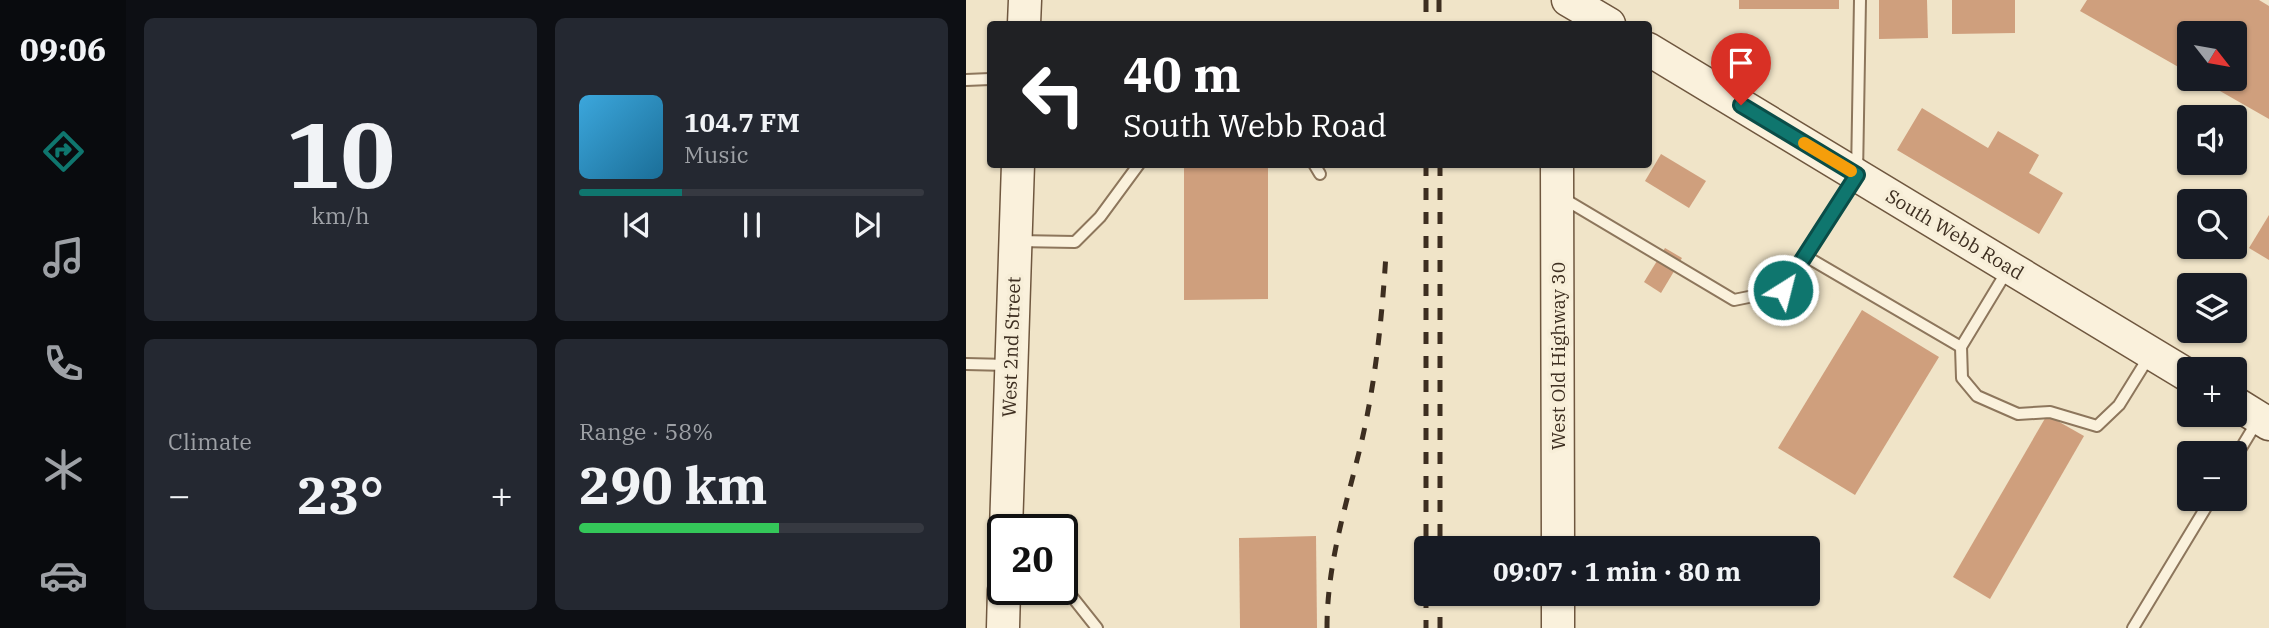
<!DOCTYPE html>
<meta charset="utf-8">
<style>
:root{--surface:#171b24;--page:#242831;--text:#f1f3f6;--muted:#9ea1a6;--line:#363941;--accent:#0f766e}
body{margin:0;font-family:"IBM Plex Serif",serif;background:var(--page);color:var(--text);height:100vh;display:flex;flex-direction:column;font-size:26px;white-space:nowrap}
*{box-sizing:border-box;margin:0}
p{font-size:23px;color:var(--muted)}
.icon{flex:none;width:38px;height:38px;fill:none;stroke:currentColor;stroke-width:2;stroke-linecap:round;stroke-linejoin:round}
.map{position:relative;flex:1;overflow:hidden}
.drawer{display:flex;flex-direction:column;gap:18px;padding:18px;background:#0d0f14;width:840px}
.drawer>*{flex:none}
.hud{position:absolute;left:21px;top:21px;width:665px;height:147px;border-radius:7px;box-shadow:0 2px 5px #0004;background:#202124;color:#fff;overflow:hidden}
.needle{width:46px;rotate:121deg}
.tools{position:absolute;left:1211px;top:21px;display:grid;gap:14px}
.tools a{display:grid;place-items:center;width:70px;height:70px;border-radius:7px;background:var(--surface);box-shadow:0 2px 5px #0004;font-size:35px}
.speed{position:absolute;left:21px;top:514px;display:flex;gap:14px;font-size:35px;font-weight:700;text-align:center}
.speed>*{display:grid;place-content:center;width:91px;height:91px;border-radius:50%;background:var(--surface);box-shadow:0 2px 5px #0004;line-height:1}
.speed .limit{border:4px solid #111;border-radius:10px;background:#fff;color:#111}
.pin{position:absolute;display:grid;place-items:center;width:60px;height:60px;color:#fff;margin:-72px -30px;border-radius:50% 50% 50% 0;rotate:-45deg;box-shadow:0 0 7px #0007}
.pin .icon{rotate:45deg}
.me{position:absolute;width:77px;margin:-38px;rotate:36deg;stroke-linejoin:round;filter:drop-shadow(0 0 5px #0008)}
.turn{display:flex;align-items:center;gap:24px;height:147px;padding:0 21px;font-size:32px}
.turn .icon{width:91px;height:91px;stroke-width:2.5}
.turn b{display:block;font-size:49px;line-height:60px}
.big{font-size:52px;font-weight:800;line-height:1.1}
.drawer .widget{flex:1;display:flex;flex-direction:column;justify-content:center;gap:10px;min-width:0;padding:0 24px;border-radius:10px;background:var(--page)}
.drawer .dial{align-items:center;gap:0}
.dial b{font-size:91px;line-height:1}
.song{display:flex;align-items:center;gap:21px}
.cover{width:84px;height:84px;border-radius:10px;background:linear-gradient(135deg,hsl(200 70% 55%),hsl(200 70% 35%))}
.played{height:7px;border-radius:4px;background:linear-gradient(90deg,var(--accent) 30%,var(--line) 30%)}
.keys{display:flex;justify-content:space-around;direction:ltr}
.heat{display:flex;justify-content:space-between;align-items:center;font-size:38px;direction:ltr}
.charge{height:10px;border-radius:5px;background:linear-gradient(90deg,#34c759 58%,var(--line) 0)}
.drawer .tiles{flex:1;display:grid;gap:18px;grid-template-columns:repeat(2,1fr)}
.trip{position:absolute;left:448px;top:536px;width:406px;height:70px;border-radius:7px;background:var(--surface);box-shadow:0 2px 5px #0004;font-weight:800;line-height:70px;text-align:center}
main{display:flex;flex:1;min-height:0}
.dock{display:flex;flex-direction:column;width:126px;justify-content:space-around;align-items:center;background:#090b0e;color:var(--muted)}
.dock .icon{width:49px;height:49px}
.dock .current{color:var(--accent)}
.dock b{font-size:32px;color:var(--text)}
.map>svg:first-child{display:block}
.building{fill:#cf9f7d}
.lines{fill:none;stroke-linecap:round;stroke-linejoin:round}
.lane-casing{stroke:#8d765c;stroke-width:14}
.secondary-casing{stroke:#6f573f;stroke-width:35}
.lane{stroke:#faf1dc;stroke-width:10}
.secondary{stroke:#faf1dc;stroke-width:32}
.rail{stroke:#3d2e20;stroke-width:5;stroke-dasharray:12 12;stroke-linecap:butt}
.route-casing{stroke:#0a4d48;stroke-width:18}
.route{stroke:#0f766e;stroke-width:12}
.slow{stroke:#f59e0b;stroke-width:12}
.labels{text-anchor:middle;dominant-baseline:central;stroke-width:7;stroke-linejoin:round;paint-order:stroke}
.street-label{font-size:19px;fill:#3d2e20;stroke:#f7eed8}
</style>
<main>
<nav class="dock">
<b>09:06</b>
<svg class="icon current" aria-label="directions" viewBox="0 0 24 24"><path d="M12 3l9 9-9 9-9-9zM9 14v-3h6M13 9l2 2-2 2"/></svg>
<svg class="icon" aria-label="music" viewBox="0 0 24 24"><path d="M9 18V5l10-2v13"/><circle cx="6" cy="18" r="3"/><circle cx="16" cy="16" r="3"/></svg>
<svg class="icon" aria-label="phone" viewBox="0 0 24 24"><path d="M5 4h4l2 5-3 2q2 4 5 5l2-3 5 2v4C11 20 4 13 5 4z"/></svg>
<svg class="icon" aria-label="climate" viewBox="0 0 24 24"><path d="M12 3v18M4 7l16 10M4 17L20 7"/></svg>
<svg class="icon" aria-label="car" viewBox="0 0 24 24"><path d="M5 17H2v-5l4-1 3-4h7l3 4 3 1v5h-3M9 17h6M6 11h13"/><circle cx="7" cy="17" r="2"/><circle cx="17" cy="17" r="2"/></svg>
</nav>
<section class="drawer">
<div class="tiles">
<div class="widget dial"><b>10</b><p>km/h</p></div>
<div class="widget">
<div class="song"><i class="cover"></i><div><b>104.7 FM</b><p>Music</p></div></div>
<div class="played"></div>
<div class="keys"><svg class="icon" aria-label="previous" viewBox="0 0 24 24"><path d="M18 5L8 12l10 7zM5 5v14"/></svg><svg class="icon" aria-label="pause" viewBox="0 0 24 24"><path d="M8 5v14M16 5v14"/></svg><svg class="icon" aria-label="next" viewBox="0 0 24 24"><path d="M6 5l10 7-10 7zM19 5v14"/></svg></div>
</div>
<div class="widget"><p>Climate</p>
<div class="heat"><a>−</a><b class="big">23°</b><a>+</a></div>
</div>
<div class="widget"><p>Range · 58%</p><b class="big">290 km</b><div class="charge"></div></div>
</div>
</section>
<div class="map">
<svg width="1303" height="628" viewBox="0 0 1303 628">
<rect width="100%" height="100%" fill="#f0e4c8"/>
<g class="building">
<rect x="773" y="0" width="100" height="9"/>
<path d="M913,0H961L962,38L913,39Z"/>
<path d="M986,0H1049V33L986,34Z"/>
<path d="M1121,0H1293L1303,6V119L1233,79H1269V33H1223V73L1114,11Z"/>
<path d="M956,108L1022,148L1032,131L1073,155L1063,173L1097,193L1073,234L931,150Z"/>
<path d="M695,154L740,181L723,208L679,181Z"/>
<path d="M218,164H302V299L218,300Z"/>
<path d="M1303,215V260L1283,248Z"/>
<path d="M699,248L716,258L695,293L678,282Z"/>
<path d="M896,310L973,357L889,495L812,448Z"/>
<path d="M1081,415L1118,436L1024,599L987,577Z"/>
<path d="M350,536L351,628H274L273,538Z"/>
</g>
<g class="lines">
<defs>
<g id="lane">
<path d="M0,80L24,79"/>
<path d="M348,164L354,174"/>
<path d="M595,197L768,300L817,290L891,175L894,0"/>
<path d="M51,241L109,242L134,217L173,164"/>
<path d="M841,257L995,347"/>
<path d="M1041,271L995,347L996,378L1011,396L1052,414L1084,412L1131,426L1153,405L1184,355"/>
<path d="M0,364L42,365"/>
<path d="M1269,458L1292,420"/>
<path d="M96,584L131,628"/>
<path d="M1167,628L1245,499"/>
</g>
<g id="secondary">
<path d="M602,0L643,24"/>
<path d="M58,24L59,0"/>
<path d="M682,49L1223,376"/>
<path d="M591,164L592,548"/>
<path d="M1269,403L1303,424"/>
<path d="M40,530L52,164"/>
<path d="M592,593V628"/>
<path d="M37,628L38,590"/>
</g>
</defs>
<use href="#lane" class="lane-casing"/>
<use href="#secondary" class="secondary-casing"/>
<use href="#lane" class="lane"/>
<use href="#secondary" class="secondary"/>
<g class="rail">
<path d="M460,0V24"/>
<path d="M473,0V24"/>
<path d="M460,164V628"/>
<path d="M474,164V548"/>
<path d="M474,593V628"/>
<path d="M361,628C361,562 381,503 396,440C410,378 416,317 420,254"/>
</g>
</g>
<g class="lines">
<defs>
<path id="route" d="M775,105L891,175L817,290"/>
</defs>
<use href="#route" class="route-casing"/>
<use href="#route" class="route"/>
<path class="slow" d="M838,143L885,171"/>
</g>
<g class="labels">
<g class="street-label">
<text transform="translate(989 234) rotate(31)">South Webb Road</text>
<text transform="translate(45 347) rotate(-88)">West 2nd Street</text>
<text transform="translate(592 356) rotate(-90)">West Old Highway 30</text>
</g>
</g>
</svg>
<div class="tools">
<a><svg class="needle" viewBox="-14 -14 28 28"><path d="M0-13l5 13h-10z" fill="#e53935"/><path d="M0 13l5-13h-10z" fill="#9ea1a6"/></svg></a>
<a><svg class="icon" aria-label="sound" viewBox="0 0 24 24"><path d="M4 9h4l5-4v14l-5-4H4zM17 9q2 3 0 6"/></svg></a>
<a><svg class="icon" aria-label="search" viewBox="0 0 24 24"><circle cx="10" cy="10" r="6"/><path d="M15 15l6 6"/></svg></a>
<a><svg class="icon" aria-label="layers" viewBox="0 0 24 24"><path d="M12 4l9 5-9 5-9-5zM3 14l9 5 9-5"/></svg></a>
<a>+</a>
<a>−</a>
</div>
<div class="speed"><div class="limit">20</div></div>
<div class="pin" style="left:775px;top:105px;background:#d93025"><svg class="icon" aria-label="arrive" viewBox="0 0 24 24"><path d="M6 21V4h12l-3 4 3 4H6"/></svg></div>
<svg class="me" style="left:817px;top:290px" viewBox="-20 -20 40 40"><circle r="17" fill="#0f766e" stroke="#fff" stroke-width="3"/><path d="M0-11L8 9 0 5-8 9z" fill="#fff"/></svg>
<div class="trip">09:07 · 1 min · 80 m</div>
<div class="hud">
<div class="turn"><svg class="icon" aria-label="left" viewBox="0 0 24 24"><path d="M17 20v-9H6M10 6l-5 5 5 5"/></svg><div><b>40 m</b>South Webb Road</div></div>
</div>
</div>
</main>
